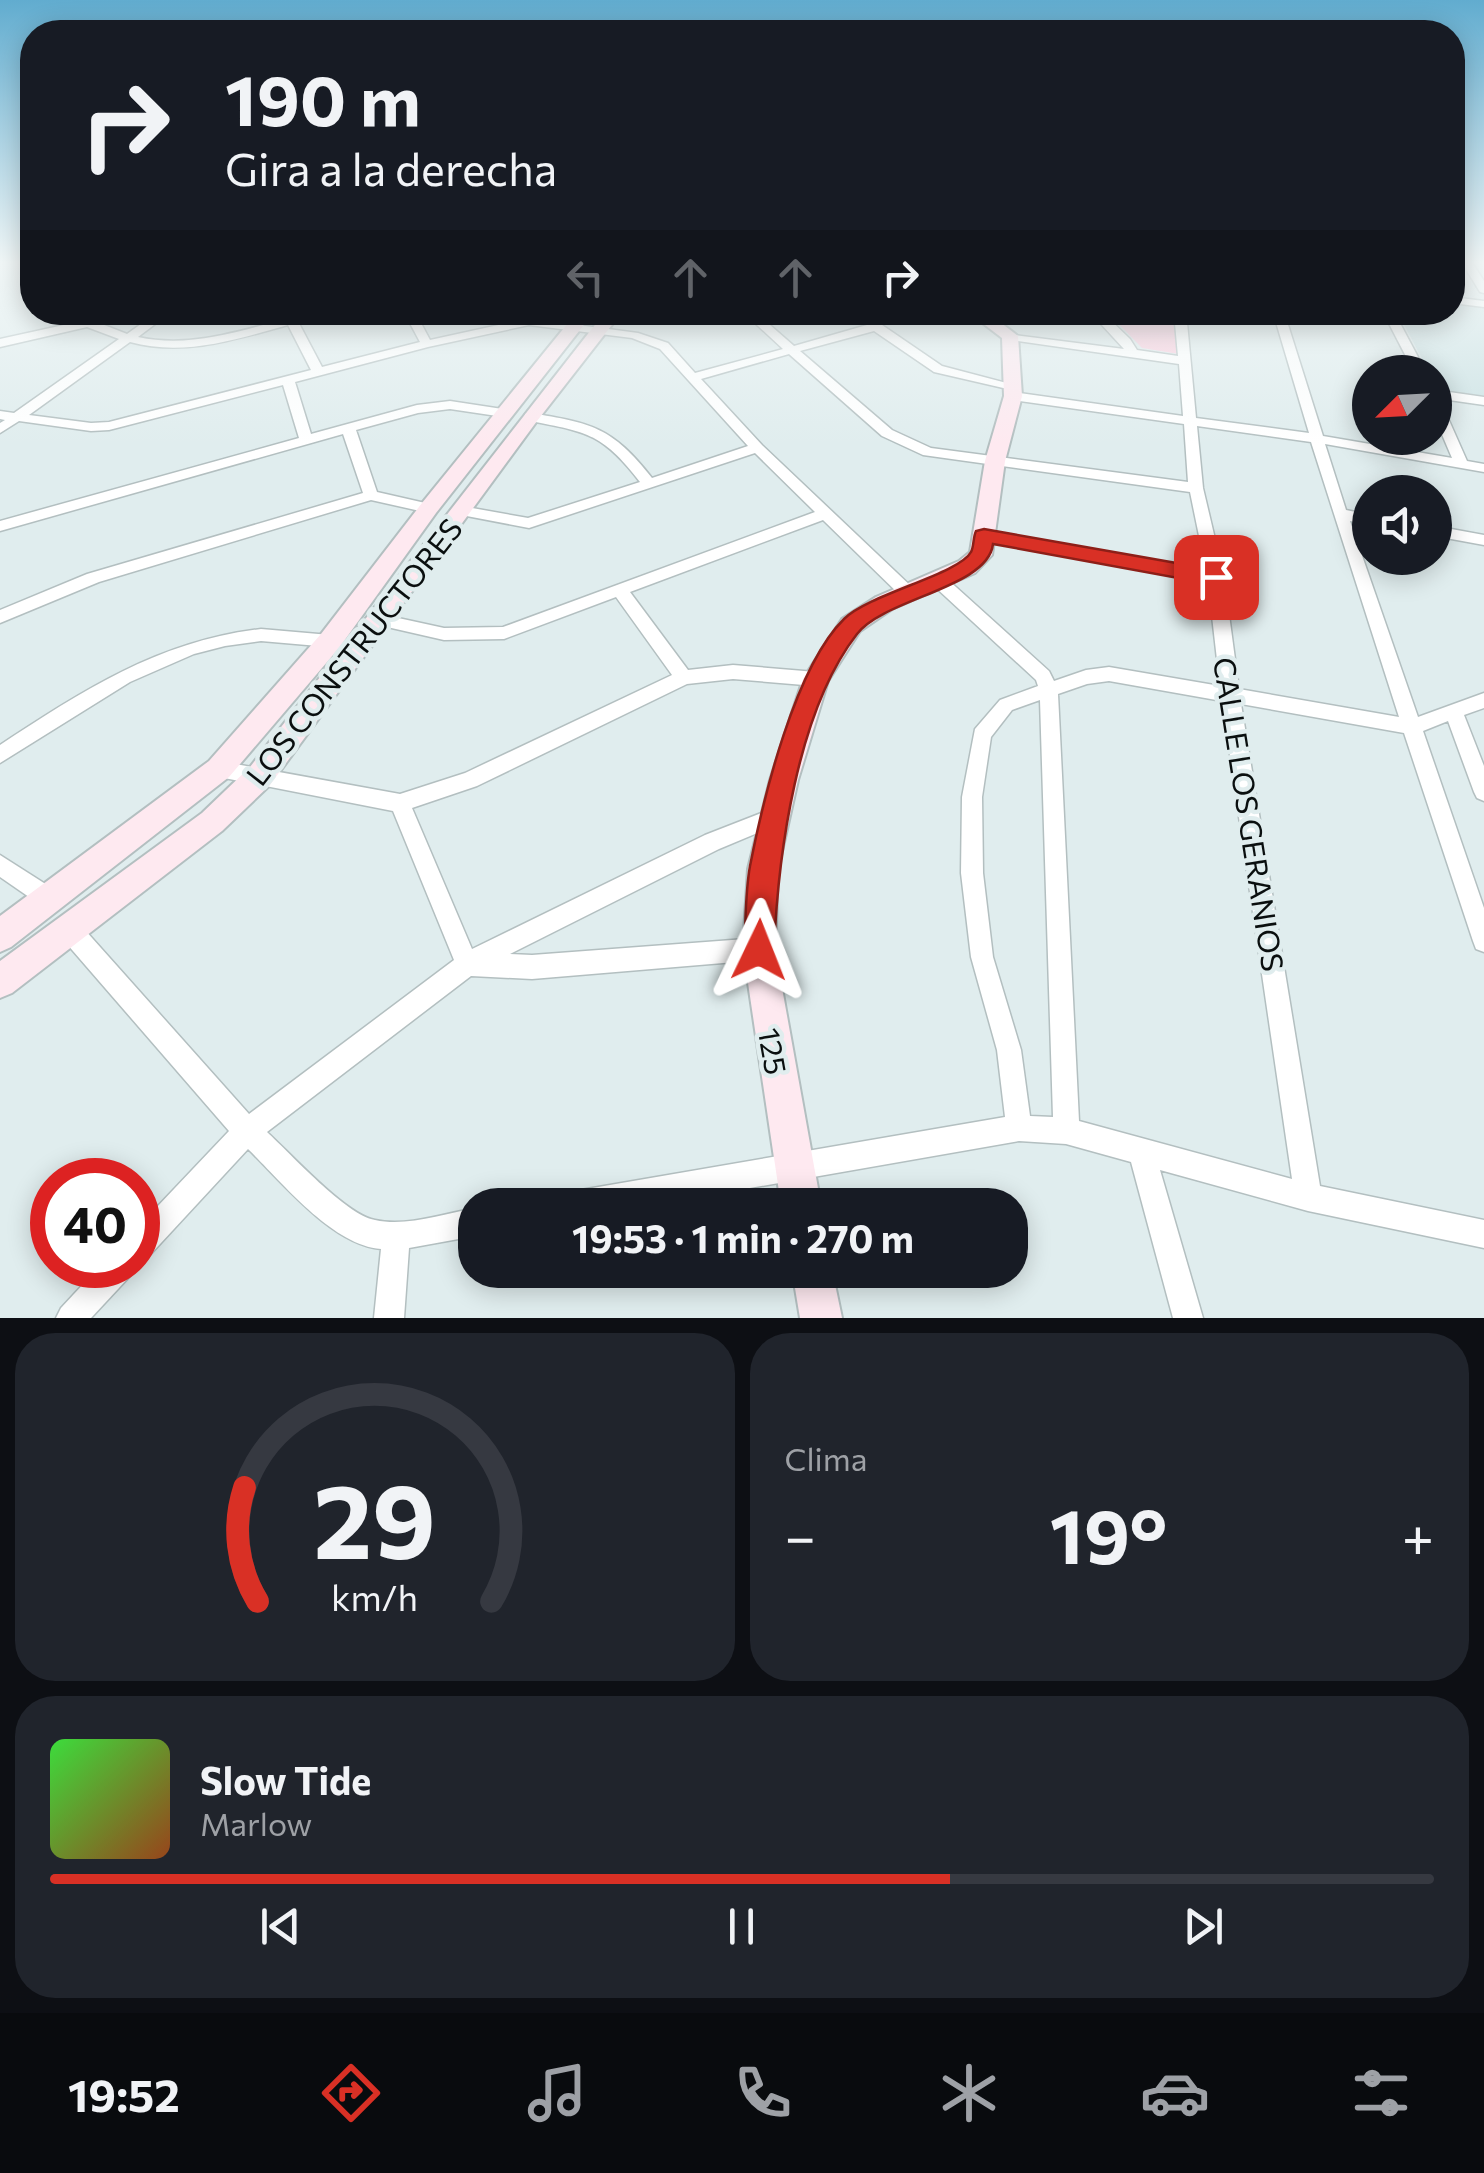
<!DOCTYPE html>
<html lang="es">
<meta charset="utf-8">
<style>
:root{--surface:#171b24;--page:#20242c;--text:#f1f3f6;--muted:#9ea1a6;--line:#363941;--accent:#d93025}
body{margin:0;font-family:Commissioner,sans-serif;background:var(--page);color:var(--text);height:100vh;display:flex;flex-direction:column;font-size:38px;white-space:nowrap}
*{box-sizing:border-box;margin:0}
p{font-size:32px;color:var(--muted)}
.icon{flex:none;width:55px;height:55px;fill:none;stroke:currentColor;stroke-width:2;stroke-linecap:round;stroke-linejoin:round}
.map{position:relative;height:1318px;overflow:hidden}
.panel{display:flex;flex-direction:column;gap:15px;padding:15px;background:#0d0f14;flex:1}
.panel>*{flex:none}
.banner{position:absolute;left:20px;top:20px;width:1445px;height:305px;border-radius:40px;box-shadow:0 5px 25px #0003;background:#171b24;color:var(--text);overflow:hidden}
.needle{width:65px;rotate:246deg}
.controls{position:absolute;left:1352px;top:355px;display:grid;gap:20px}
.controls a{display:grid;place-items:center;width:100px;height:100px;border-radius:50%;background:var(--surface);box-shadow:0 5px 25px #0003;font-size:50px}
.speed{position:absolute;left:30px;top:1158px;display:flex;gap:20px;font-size:50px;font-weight:700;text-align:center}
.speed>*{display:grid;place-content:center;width:130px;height:130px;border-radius:50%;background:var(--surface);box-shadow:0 5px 25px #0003;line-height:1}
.speed .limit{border:15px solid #d22;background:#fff;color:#111}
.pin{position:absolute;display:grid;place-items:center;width:85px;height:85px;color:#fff;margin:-42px;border-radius:20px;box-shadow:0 5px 15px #0006}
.me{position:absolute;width:110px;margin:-55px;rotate:2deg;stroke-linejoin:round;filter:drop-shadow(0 0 8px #0008)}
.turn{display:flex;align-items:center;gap:35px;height:210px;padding:0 40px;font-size:45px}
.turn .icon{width:130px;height:130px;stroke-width:2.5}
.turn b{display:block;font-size:70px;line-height:85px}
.lanes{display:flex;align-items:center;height:95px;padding:0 40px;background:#0003;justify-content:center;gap:50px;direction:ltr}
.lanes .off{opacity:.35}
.big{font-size:75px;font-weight:700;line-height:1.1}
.panel .widget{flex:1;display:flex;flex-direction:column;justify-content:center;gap:15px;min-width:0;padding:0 35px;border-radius:40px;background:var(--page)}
.panel .dial{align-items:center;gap:0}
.dial svg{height:260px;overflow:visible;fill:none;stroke:var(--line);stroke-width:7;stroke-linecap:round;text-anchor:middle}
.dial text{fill:var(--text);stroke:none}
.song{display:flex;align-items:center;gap:30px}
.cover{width:120px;height:120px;border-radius:15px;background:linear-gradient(135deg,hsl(120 70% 55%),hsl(20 70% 35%))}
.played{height:10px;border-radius:5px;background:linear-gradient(90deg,var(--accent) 65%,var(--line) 65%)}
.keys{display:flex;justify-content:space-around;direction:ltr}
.heat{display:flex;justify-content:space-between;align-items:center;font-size:55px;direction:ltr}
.panel .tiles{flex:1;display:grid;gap:15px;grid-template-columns:1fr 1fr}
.widget:last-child{grid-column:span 2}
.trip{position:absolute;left:458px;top:1188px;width:570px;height:100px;border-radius:40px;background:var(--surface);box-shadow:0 5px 25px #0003;font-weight:700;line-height:100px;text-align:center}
.dock{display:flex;height:160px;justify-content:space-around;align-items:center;background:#090b0e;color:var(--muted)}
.dock .icon{width:70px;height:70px}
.dock .current{color:var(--accent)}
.dock b{font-size:45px;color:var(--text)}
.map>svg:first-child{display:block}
.built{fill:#cde3e5}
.green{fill:#fdccdd}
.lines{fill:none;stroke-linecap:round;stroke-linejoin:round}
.street-casing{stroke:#b3bfc0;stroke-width:3}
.secondary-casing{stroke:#b3bfc0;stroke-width:4}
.street{fill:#fff;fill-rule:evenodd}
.secondary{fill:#fee9f0;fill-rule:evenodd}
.route{fill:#d93025;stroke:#8d1f18;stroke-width:2.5}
.labels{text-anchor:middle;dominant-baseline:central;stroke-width:9;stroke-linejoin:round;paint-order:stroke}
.street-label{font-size:30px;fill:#0a0f0f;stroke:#e0edee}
</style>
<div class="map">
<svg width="1484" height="1318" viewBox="0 0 1484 1318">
<rect width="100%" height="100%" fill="#e0edee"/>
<path class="built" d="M1453,304L1484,308V396L1438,390L1435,372H1429L1398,313L1452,312Z"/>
<path class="green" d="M1108,313H1173L1179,354L1142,348Z"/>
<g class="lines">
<defs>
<g id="street">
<path d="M1461,261H1471L1484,281V293L1480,292Z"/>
<path d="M1452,297L1484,301V307L1452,303Z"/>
<path d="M81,312H93L94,321L127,334L158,312H171L138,337C188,348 237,332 285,319L282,312H293L322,367L420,342L404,312H415L430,340L522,320L519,316L525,313L533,319L638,333L668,343L695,373L783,349L743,312H755L794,346L867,325L850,312H863L942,366L1018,386L1012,390L934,372L874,331L800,351L892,430L931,448L1188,482L1184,424L1013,400L1007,396L1013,392L1183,416L1179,364L1010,340L1006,338V334L1124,349L1090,312H1102L1130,339L1137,350L1178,356L1174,312H1186L1196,418L1309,433L1273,312H1284L1323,436L1452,458L1435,418V399L1440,400L1467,461L1484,464V472L1325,444L1346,510L1370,515V525L1350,521L1418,717L1484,693V708L1464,715L1484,766V801L1477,798L1474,792L1448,721L1423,731L1484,908V952L1476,949L1473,941L1404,733L1241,704L1320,1186L1484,1220V1248L1308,1211L1160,1170L1203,1318H1173L1131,1162L1066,1144L1019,1141L653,1205H561L565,1195L575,1191L1005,1117L997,1050L971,957L961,873L962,797L975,729L1000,700L1038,686L1036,680L934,586L932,582L934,578H946L1049,671L1054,681L1086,670L1109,667L1220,686L1208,581L984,540L976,535L984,530L1206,570L1190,492L923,455L882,436L789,354L701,379L762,445L915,590L917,594L915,598H903L823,520L630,592L688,670L733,665L816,672L822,674L825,679L822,684L816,686L733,679L687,684L477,786L412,808L472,949L705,835L774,808L781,811L784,817L781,823L719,849L510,954L532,955L759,938L767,941L770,949L767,957L759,960L532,979L471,976L267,1132C291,1154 346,1215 375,1220C406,1227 444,1214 475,1208V1236L409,1248L404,1318H374L381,1249C332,1245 282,1182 248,1149L148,1257L138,1261V1227L229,1131L60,936L57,928L60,920L68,917L76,920L249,1114L454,960L393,811L219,777L212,775L209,769L212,763L219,761L400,794L465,773L672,675L616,597L504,639L444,640L374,624L372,620L374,616L380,614L444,628L503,627L815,512L755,453L529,528L456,514V508L461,506L528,518L640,482C601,431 585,432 525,420V414L530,413C592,423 612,427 652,478L748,446L660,349L632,338L529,325L428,347L295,382L311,434L417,405L450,401L509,410L511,413L504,417L450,409L418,413L356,430L377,492L434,505V511L429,513L371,500L99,582L0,623V610L87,574L363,493L343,434L0,531V521L299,438L283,385L109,430L91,431L19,421L0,433V423L5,420L0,419V411L14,413L119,339L87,327L0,347V339L82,321ZM288,325L311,370L109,422L91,423L29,415L130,342C184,357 237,339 288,325ZM1197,426L1311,442L1399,717L1239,689L1224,577L1203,488ZM1109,681L1222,701L1292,1179L1079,1121L1058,694L1087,684ZM1040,700L1053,1117L1030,1116L1021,1050L993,957L983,873L982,797L991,737L1012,710Z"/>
<path d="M1383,312H1394L1426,372H1414Z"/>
<path d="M1435,390L1484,397V405L1435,398Z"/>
<path d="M1435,526L1484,535V545L1435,536Z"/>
<path d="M261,629L330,635L339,641L330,647L261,641L225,646L194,654L130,682L0,763V745C84,690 159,641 261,629Z"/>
<path d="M0,855L58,892L61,899L58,906L50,909L42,906L0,877Z"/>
<path d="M101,1265H135L131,1275L91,1318H56L61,1308Z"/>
</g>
<g id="secondary">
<path d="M577,312H594L436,513L339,648L229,777L11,947L0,952V916L209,761L321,634L422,503Z"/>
<path d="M605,312H622L537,421L270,785L222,831L12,993L0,998V961L202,813L250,767Z"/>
<path d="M968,312H987L1018,336L1022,396L1005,461L992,555L975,573L892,609L860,631L828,681L798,780L778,869L775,949L821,1205H781L743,949L748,869L770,780L803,679L842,619L876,597L959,561L970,552L985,461L1004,396L1002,338Z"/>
<path d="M792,1270H832L842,1318H800Z"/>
</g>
</defs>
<use href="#street" class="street-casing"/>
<use href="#secondary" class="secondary-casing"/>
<use href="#street" class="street"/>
<use href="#secondary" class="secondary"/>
</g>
<linearGradient id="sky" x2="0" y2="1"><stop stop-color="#61accf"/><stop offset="0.59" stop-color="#f1f7f7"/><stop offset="1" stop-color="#f1f7f7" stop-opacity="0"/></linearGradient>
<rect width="1484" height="445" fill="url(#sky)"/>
<path class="route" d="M984,529L1216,570L1227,577L1216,585L993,544C988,588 885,598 857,634C797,711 778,854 774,950L769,960L759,964L749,960L744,950C746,922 745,893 750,866C763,799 795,667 844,619C869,594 959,574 971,552C974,547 973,537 976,531Z"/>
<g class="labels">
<g class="street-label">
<text transform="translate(353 651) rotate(-52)">LOS CONSTRUCTORES</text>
<text transform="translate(1250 814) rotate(81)">CALLE LOS GERANIOS</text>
<text transform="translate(774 1051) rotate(80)">125</text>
</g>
</g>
</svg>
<div class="controls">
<a><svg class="needle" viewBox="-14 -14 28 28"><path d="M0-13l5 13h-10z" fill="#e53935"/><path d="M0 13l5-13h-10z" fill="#9ea1a6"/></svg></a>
<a><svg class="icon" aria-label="sound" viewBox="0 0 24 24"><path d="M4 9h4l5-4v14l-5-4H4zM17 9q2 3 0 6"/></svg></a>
</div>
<div class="speed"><div class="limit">40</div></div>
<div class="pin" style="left:1216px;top:577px;background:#d93025"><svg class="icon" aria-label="arrive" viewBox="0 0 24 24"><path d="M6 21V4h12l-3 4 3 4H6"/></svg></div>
<svg class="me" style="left:759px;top:950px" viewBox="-20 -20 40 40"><path d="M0-17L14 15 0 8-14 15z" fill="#d93025" stroke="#fff" stroke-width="4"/></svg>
<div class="trip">19:53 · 1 min · 270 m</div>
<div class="banner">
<div class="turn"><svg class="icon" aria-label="right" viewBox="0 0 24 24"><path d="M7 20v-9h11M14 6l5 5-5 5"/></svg><div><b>190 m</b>Gira a la derecha</div></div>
<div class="lanes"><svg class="icon off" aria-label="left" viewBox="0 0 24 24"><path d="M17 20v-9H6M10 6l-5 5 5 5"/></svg><svg class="icon off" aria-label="ahead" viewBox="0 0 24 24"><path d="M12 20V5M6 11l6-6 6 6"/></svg><svg class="icon off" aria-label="ahead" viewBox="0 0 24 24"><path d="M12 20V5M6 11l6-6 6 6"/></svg><svg class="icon" aria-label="right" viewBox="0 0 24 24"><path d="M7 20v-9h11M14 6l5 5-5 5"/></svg></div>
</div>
</div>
<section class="panel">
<div class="tiles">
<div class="widget dial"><svg viewBox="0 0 100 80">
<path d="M14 69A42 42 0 1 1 86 69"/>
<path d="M14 69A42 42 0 0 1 10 34" stroke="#d93025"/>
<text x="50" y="56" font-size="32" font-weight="700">29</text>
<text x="50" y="72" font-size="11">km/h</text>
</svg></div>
<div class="widget"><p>Clima</p>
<div class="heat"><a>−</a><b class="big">19°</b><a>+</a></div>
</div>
<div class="widget">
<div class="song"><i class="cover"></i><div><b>Slow Tide</b><p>Marlow</p></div></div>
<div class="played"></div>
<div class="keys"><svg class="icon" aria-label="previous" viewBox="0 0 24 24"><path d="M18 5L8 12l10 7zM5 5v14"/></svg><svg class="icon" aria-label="pause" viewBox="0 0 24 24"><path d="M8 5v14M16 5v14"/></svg><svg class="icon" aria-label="next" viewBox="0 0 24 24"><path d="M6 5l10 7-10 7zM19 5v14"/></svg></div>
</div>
</div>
</section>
<nav class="dock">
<b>19:52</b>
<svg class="icon current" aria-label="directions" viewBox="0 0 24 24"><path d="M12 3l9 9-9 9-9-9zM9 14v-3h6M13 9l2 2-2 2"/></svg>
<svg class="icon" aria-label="music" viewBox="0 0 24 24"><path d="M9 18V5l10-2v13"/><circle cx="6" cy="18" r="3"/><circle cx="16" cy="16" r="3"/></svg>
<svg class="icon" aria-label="phone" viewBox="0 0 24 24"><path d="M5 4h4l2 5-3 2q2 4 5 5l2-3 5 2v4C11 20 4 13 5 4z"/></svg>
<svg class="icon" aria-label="climate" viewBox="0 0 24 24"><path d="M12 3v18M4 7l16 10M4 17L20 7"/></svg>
<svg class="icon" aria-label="car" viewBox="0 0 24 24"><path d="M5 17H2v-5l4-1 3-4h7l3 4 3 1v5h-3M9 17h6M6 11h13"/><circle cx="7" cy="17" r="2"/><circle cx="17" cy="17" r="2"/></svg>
<svg class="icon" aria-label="filters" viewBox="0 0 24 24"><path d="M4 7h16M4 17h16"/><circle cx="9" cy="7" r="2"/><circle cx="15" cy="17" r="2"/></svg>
</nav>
